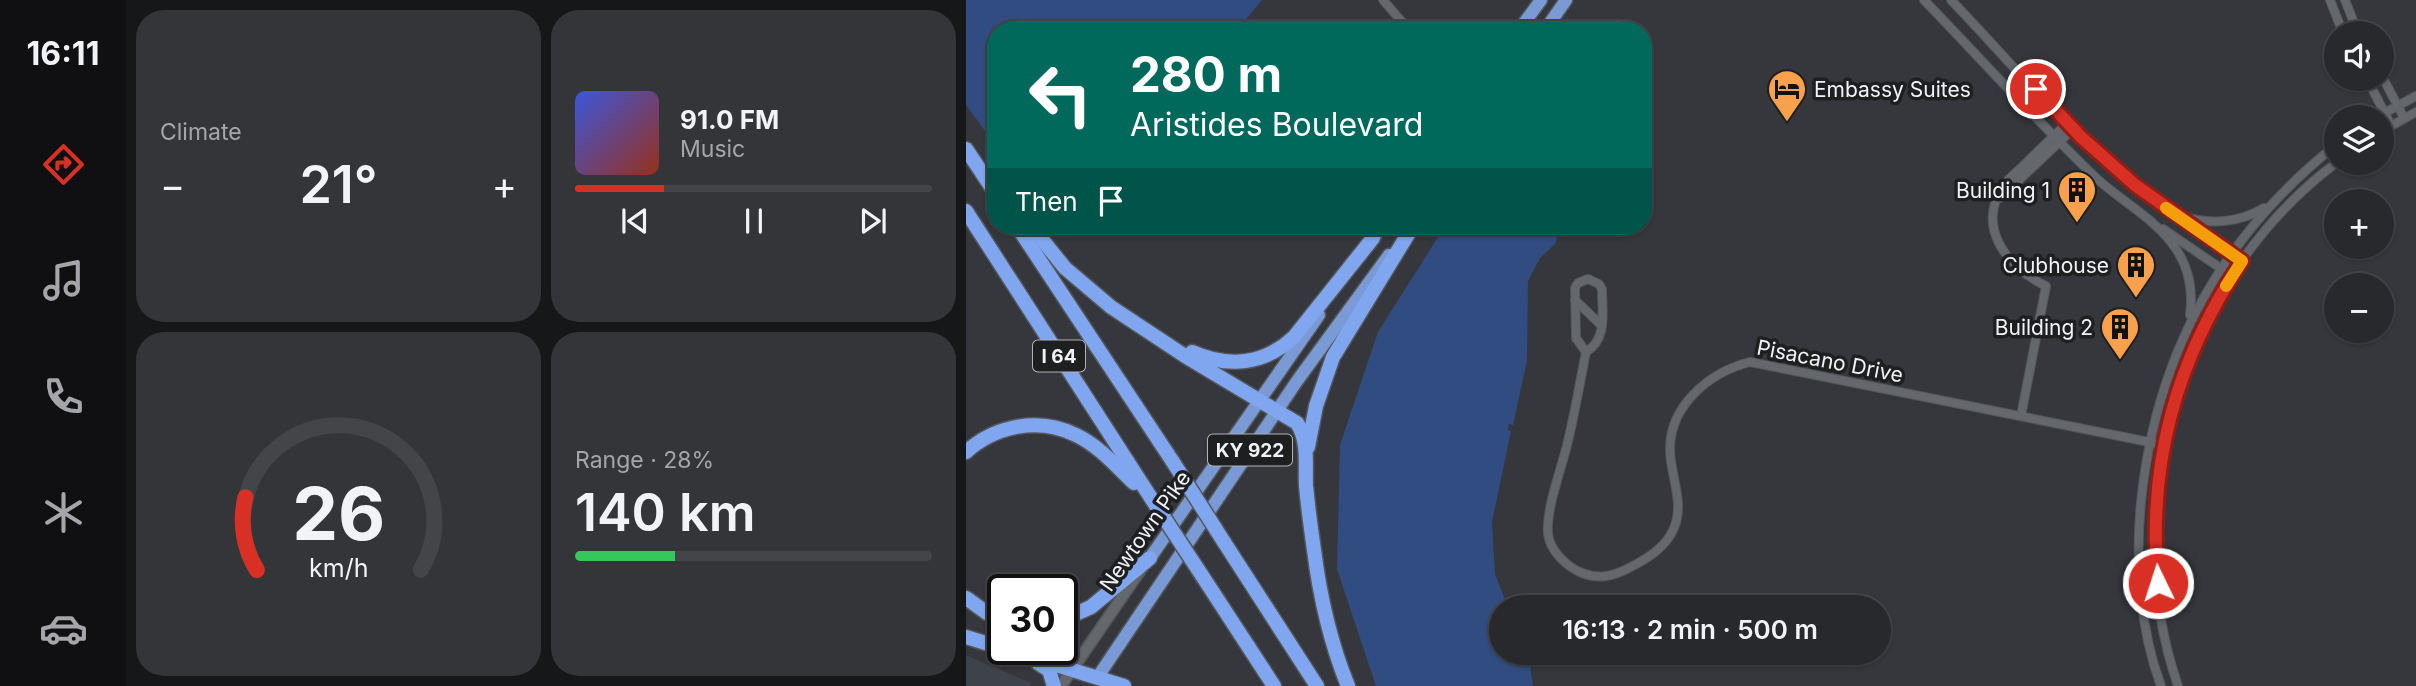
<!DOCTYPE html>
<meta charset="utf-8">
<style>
:root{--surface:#28292d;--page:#343539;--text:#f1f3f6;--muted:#a5a6aa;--line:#444549;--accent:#d93025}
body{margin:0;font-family:Inter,sans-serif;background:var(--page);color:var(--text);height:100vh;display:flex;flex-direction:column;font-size:26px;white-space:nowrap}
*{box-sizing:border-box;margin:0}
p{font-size:23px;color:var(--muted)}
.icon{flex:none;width:38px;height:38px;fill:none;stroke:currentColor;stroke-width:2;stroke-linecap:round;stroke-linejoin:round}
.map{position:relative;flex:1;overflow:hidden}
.sheet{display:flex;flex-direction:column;gap:10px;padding:10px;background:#161719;width:840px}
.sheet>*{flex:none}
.guide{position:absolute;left:21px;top:21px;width:665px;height:214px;border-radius:28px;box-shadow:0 2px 5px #0004,0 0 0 2px var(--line);background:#00695c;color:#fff;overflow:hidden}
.buttons{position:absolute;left:1358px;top:21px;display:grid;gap:14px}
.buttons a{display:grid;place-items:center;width:70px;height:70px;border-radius:50%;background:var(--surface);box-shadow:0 2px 5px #0004,0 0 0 2px var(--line);font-size:35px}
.speed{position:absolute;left:21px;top:574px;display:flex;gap:14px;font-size:35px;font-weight:700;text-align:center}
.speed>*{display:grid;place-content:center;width:91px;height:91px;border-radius:50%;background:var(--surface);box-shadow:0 2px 5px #0004,0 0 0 2px var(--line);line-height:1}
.speed .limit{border:4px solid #111;border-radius:10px;background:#fff;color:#111}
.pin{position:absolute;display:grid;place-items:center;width:60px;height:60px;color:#fff;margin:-30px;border:4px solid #fff;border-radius:50%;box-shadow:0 2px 7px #0007}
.me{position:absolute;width:77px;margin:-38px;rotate:356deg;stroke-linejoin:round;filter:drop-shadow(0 0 5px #0008)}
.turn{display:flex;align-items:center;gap:24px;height:147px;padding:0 28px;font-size:32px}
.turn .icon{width:91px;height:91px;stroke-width:2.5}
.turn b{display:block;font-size:49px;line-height:60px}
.then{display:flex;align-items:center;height:66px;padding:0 28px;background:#0003;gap:14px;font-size:26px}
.big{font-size:52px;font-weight:600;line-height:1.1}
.sheet .card{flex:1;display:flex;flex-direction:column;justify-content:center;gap:10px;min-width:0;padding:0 24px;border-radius:28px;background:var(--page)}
.sheet .dial{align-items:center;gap:0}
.dial svg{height:182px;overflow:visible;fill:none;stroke:var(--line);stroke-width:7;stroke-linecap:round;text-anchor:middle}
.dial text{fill:var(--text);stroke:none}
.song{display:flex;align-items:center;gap:21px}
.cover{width:84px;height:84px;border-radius:10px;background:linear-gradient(135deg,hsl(230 70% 55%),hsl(10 70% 35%))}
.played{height:7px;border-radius:4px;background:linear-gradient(90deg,var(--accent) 25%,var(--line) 25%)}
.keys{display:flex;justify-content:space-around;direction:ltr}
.heat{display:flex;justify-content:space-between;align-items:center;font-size:38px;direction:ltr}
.charge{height:10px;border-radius:5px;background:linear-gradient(90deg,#34c759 28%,var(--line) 0)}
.sheet .tiles{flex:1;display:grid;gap:10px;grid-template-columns:repeat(2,1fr)}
.trip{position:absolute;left:523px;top:595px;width:402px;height:70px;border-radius:35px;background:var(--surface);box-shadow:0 2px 5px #0004,0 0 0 2px var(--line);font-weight:600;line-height:70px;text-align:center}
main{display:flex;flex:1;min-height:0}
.tab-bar{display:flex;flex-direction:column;width:126px;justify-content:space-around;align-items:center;background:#101012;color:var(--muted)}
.tab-bar .icon{width:49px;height:49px}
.tab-bar .current{color:var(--accent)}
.tab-bar b{font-size:32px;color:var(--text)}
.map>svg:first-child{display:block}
.built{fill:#3d424b}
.green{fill:#314c81}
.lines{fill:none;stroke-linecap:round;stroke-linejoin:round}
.minor-casing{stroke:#53565a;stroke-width:10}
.secondary-casing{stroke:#53565a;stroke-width:13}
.trunk-casing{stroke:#53565a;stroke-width:15}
.motorway-casing{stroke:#53565a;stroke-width:17}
.minor{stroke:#64676c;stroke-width:8}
.secondary{stroke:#64676c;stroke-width:10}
.trunk{stroke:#7a9ad5;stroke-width:12}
.motorway{stroke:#80a6ef;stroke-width:14}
.motorway-bridge-casing{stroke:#53565a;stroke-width:17;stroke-linecap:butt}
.motorway-bridge{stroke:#80a6ef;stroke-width:14}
.route-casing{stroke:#8d1f18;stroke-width:18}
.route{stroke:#d93025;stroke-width:12}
.slow{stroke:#f59e0b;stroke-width:12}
.labels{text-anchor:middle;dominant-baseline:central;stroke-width:7;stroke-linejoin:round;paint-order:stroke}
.shield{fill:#1d1f21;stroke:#b1b3b5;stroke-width:2}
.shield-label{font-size:19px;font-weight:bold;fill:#f0f2f5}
.poi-label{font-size:21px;fill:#f0f2f5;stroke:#1d1f21;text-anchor:end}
.street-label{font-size:21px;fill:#f0f2f5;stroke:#1d1f21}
</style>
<main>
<nav class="tab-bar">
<b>16:11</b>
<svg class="icon current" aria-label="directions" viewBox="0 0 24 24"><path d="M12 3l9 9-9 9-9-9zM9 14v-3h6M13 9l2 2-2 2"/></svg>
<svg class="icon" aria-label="music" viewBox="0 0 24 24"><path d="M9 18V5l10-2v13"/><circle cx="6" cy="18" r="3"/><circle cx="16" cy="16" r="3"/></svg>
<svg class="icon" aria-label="phone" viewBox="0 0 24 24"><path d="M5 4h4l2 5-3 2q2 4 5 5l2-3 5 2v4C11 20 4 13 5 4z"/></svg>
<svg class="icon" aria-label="climate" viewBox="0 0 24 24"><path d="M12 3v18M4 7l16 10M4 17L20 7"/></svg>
<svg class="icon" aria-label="car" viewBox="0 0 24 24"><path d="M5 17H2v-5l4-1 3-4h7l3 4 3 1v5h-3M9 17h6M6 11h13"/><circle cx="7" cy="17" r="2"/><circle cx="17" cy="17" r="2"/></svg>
</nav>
<section class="sheet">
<div class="tiles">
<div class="card"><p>Climate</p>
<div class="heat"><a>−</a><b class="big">21°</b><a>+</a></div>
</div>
<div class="card">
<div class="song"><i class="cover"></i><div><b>91.0 FM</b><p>Music</p></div></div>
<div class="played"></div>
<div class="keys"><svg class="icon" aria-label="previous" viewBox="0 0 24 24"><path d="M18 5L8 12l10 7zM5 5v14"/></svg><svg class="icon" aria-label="pause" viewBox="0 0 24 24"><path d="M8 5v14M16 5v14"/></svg><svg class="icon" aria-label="next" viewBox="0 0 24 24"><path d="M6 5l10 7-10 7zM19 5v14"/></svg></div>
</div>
<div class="card dial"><svg viewBox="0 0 100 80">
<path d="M14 69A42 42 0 1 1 86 69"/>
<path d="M14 69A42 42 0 0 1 9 37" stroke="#d93025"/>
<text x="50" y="56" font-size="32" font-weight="700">26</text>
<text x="50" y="72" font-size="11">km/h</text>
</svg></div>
<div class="card"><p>Range · 28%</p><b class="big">140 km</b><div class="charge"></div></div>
</div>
</section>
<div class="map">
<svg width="1450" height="686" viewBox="0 0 1450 686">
<rect width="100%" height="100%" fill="#35373c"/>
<path class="built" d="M0,655L65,683L64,686H0Z"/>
<g class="green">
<path d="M0,0H296L271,30H30V146L0,105Z"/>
<path d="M479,226H589L591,238L589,244L574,258L562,281L561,360L547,425L543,424L542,430L545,431L526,522L529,574L542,607H536V653H562L567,686H410L371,569L374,445L412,332Z"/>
</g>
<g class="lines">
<defs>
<g id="minor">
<path d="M417,0L443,30"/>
<path d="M958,0C1014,58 1068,118 1126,174C1152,200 1190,218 1210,249C1223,268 1227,292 1224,315"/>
<path d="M985,0C1037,54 1086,113 1142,162C1184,199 1230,230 1276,261"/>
<path d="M1364,0L1377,33"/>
<path d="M1379,0L1392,33"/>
<path d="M1416,76L1438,118"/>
<path d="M1401,79L1425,125"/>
<path d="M1411,117L1450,96"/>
<path d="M1416,131L1450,112"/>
<path d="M1034,198L1107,129"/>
<path d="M1216,216C1243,225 1273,223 1298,208"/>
<path d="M1197,229L1266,276"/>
<path d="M622,279L633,284L636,289C636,312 642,339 620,352L610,338L609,288L612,283Z"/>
<path d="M609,300L636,326"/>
<path d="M620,352C614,382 609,412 602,441C596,468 580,507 582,534C584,551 601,567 616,573C632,579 645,577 661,569C679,560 700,548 708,528C719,502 704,476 704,449C704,405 744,372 784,362L1198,445"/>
<path d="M1055,416L1080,286C1041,267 1009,227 1038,185C1043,178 1052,171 1058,165C1072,151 1087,137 1101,123"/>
<path d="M1195,686C1174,629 1169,563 1175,502C1190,355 1254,237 1370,145"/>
<path d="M1212,686C1149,502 1214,280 1370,163"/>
</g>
<path id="secondary" d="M95,686L176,568"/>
<g id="trunk">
<path d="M553,30L575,0"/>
<path d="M579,30L600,0"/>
<path d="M402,246L415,226"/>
<path d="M184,558L353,315"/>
<path d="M131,678L331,381L423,255"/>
</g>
<g id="motorway">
<path d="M0,149L30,194"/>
<path d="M0,211L187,501"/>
<path d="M51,226L207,462"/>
<path d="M65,226L99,268L145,307L219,356L331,423C343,441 339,464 340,486C342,507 345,529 348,550C354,597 364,642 382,686"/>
<path d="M226,352C262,368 298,365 328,337L407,238"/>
<path d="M342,447L350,406L367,357L447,226"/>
<path d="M0,452C30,425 73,417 110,435C133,446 150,466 168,483"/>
<path d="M258,542L351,686"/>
<path d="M235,574L308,686"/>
<path d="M0,598L21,613L37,620"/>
<path d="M96,620L125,607L184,558"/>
<path d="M0,637L158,686"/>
<path d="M72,663L83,670L88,686"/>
</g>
</defs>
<use href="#minor" class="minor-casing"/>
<use href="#secondary" class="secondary-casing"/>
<use href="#trunk" class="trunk-casing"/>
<use href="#motorway" class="motorway-casing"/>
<use href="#minor" class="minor"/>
<use href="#secondary" class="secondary"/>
<use href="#trunk" class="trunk"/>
<use href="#motorway" class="motorway"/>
<defs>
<g id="motorway-bridge">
<path d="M207,462L258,542"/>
<path d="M187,501L235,574"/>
</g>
</defs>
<use href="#motorway-bridge" class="motorway-bridge-casing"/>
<use href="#motorway-bridge" class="motorway-bridge"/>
</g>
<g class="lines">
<defs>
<path id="route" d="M1070,89L1115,137L1169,185L1276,261C1210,360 1181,464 1192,583"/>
</defs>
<use href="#route" class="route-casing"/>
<use href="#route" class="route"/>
<path class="slow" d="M1200,208L1276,261L1260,286"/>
</g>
<defs>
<symbol id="hotel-pin" viewBox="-11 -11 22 30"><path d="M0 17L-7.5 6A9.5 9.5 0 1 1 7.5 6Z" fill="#f8a04c" stroke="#1d1f21"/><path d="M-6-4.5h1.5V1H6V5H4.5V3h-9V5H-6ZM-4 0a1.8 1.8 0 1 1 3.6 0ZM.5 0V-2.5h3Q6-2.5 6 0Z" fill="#111"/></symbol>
<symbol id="building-pin" viewBox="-11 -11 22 30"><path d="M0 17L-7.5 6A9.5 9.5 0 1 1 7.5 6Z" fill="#f8a04c" stroke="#1d1f21"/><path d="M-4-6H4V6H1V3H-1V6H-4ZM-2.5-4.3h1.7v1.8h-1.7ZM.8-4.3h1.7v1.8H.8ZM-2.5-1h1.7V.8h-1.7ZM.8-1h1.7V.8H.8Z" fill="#111"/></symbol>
</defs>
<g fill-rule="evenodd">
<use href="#hotel-pin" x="799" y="67" width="44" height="60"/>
<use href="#building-pin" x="1089" y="168" width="44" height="60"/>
<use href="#building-pin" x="1148" y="243" width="44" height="60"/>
<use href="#building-pin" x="1132" y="305" width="44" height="60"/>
</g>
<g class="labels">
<g class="shield">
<rect x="67" y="340.5" width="52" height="31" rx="5"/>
<rect x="242" y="434.5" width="84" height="31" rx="5"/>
</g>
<g class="shield-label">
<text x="93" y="356">I 64</text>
<text x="284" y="450">KY 922</text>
</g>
<g class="poi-label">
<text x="848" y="89" text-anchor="start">Embassy Suites</text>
<text x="1084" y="190">Building 1</text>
<text x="1143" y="265">Clubhouse</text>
<text x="1127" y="327">Building 2</text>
</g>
<g class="street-label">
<text transform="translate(864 361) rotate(11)">Pisacano Drive</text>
<text transform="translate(179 531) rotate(-55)">Newtown Pike</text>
</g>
</g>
</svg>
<div class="buttons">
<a><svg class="icon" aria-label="sound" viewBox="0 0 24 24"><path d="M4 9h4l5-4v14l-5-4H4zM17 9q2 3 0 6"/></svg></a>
<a><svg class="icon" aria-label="layers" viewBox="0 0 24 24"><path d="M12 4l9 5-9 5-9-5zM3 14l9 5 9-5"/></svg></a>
<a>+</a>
<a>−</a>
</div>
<div class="speed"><div class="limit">30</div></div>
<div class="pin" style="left:1070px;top:89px;background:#d93025"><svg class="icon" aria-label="arrive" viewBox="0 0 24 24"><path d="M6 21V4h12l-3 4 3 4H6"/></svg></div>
<svg class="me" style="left:1192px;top:583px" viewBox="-20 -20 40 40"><circle r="17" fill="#d93025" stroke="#fff" stroke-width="3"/><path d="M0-11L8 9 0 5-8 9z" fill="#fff"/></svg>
<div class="trip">16:13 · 2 min · 500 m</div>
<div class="guide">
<div class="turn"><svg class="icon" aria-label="left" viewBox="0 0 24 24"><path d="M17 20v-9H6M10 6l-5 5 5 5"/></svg><div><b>280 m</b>Aristides Boulevard</div></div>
<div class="then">Then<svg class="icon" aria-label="arrive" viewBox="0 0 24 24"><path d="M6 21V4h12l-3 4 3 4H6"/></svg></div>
</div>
</div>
</main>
